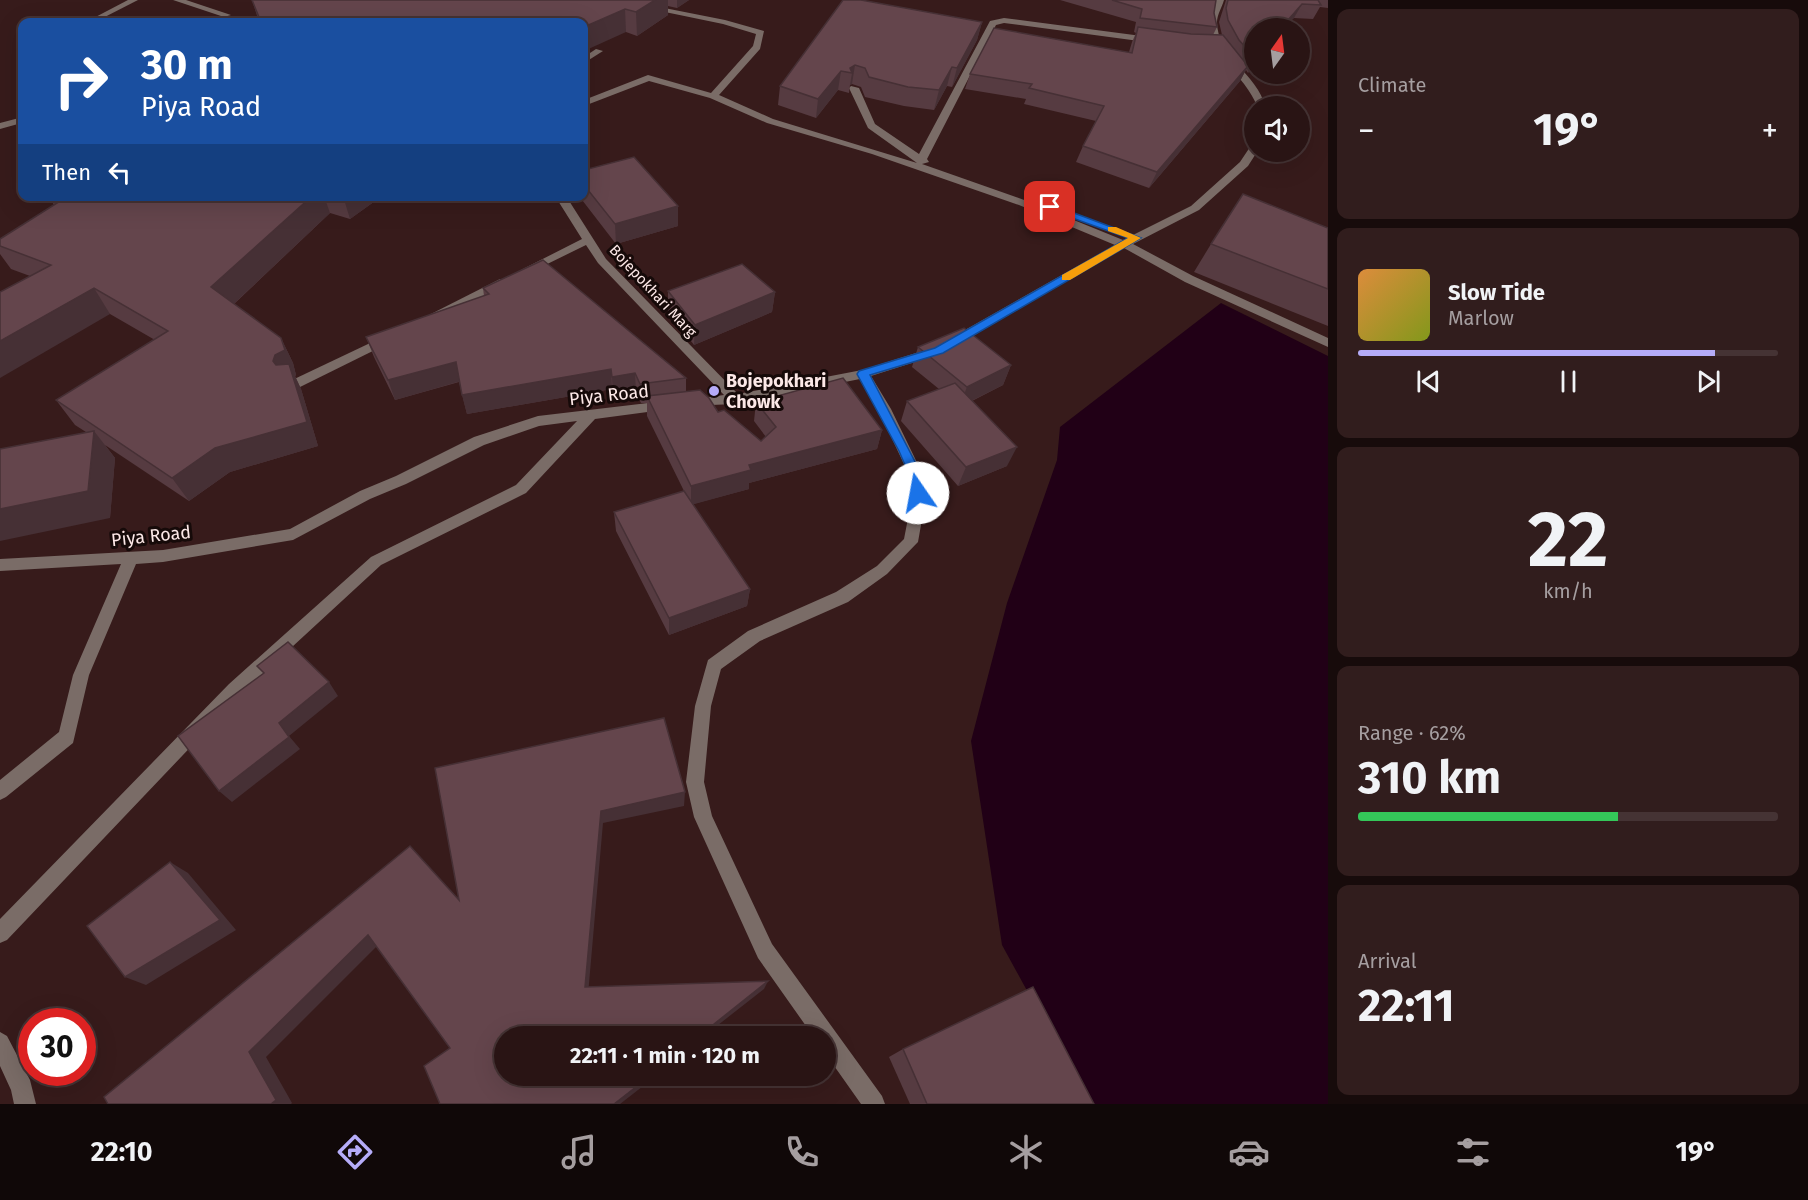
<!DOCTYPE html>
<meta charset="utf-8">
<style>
:root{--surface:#291414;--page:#311d1d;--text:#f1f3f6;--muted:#a59ea0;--line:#453334;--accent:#b5acf8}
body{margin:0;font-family:"Fira Sans",sans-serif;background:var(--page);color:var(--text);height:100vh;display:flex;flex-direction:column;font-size:22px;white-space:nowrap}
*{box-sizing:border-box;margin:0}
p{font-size:20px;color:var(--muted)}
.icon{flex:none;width:33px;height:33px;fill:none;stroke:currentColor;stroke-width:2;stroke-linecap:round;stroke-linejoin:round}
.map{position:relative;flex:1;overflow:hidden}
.drawer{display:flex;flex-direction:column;gap:9px;padding:9px;background:#170b0b;width:480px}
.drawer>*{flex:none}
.guide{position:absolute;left:18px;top:18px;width:570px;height:183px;border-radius:12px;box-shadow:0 6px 24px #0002,0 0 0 2px var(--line);background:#1a4fa0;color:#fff;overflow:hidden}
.needle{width:39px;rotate:14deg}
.buttons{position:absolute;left:1244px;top:18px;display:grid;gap:12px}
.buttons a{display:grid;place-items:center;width:66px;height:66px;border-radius:50%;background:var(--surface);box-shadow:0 6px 24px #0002,0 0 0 2px var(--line);font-size:30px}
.speed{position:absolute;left:18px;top:1008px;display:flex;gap:12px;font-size:30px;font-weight:700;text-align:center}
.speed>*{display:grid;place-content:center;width:78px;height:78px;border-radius:50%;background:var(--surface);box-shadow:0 6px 24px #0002,0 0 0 2px var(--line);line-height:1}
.speed .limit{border:9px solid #d22;background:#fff;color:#111}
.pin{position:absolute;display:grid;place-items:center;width:51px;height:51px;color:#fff;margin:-26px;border-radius:12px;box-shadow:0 3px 9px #0006}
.me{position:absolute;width:66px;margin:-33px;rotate:348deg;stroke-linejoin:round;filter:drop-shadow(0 0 4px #0008)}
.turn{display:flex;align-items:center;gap:21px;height:126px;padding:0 24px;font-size:27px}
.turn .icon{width:78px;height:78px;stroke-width:2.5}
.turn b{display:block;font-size:42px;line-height:51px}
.then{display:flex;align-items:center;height:57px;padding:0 24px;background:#0003;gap:12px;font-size:22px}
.big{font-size:45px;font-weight:700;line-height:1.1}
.drawer .widget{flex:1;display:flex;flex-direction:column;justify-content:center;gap:9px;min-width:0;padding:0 21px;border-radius:12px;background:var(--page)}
.drawer .dial{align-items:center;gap:0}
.dial b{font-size:78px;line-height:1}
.song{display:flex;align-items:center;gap:18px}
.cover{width:72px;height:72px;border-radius:9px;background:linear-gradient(135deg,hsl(30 70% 55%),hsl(70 70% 35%))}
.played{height:6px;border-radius:3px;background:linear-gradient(90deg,var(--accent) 85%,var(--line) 85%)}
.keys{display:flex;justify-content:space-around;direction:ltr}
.heat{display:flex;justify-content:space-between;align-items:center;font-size:33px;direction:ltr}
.charge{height:9px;border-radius:4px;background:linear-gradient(90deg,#34c759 62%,var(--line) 0)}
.trip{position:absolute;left:494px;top:1026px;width:342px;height:60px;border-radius:30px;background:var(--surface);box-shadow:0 6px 24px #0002,0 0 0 2px var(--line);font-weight:700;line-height:60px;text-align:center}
.tab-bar{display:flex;height:96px;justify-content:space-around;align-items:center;background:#100808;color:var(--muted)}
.tab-bar .icon{width:42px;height:42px}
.tab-bar .active{color:var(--accent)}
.tab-bar b{font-size:27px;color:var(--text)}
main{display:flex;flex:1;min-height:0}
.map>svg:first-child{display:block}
.water{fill:#210016}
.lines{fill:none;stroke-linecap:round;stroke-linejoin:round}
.minor{fill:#7a6c67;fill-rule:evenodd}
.wall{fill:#563b41}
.shaded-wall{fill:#463035}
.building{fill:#64454c;stroke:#463035;stroke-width:1.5}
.route{fill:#1a73e8;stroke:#114b97;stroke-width:1.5}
.slow{fill:#f59e0b}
.poi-dot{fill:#b5acf8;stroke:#160a09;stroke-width:2}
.labels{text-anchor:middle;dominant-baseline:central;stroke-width:6;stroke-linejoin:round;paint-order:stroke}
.far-street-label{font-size:15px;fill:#fce8e7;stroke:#160a09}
.poi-label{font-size:18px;font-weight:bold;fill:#fce8e7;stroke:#160a09;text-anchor:start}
.street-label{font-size:18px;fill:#fce8e7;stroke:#160a09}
</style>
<main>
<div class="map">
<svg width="1328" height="1104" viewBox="0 0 1328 1104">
<rect width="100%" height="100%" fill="#371b1b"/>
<path class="water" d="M1221,303L1328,356V1104H1089L1002,945L971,741L1007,603L1057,460L1060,427Z"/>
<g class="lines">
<g class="minor">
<path d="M128,0H138L95,22H86Z"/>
<path d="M173,0H186L231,15L224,17Z"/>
<path d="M607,0H624L725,20L764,31L760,49L719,95L773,119L917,163L868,128L849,88L851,86L859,88L875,124L919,154L990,21L1004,18L1157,38L1158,40L1154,43L1004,23L996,25L927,159L929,162L922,164L1027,201L1123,240L1191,206L1240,162L1250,147L1254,146V152H1257L1248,166L1199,210L1133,244L1193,276L1328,338V347L1185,282L1124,248L943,353L871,376L891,409L925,479L924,508L918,542L887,574L848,602L760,641L721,669L711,706L704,782L712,816L772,944L882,1096L885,1104H861L825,1053V1036H813L758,958L694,817L686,782L695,706L708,660L748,631L836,592L877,566L904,539L910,508L911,479L878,409L860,379L735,404L687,406L685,403L687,400L724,395L598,263L586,245L531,272H523L521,270L582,239L555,196H566L606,259L738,394L862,370L935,347L1115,245L1019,205L872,154L767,123L710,98L649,81L584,106V100L648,75L711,93L753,46L756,34L723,24Z"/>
<path d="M1216,0H1224C1222,7 1217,15 1217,22C1217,57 1258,75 1265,106H1257C1246,77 1208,52 1209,22C1209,15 1213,7 1216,0Z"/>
<path d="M596,49L603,51L584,63V57Z"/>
<path d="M19,118L22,119V126L18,124L0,129V123Z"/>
<path d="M500,279L506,283L504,286L437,319L433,320L427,316Z"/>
<path d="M387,335L391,336L393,339L391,342L298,388H288L287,385L288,382Z"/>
<path d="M665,401L670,403L672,406L670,409L595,419L526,493L381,565L241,694L7,940L0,943V919L229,684L371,557L516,485L577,421L539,426L484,445L406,484L370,499L293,540L163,562L136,564L89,675L73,743L6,797L0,800V780L59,732L73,675L121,564L0,571V559L163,550L290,529L360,491L396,476L474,437L538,416Z"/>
<path d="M0,1032L7,1036L30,1080L36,1104H14L11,1090L0,1066Z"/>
</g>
</g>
<g class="wall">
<path d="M252,0H689L677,8L668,6V15L637,36L626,32L584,22H259Z"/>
<path d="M1060,0H1216L1214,13L1217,27L1213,35H1222L1219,22L1226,0H1328V8L1320,7L1313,19L1294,18L1254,28V65L1248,73L1246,70L1240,81L1149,188L1076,162L1083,146L1096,121L1024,104L1026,99L965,89L970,74L1129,52L1132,42L1136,33L1134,32L1136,22Z"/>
<path d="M982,22L977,40L952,87L947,86L934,110L904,106L865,97L861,87L852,84L850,85L849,93L838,90L816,118L778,105L780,86Z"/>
<path d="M584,170L678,226L616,244L579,196H584Z"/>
<path d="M58,196H382L350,219L330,213L234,304L281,338L293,363L296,375L295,376L301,389L318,446L230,472L189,501L105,445L115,458L110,518L86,432L75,425L56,400L155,340L110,314L30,276L11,269L0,254V239L54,205L51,200Z"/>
<path d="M1328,228V326L1194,272L1211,244Z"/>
<path d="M483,288L686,378V392L718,412L761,441L766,437L754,421L756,402L882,430L877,449L749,483V489L693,504L750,589L747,606L669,635L616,531L614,512L684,491L647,416V403H641L636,393L613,397L612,389L467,414L459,382L395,400L374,357L366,337L484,296Z"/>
<path d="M668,291L775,292L772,312L694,345L668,311Z"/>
<path d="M918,347L1011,365L1003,385L972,401L1007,466L958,486L901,421L907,401L939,389L912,367Z"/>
<path d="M903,1049L1094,1104H910L889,1057Z"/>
</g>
<g class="shaded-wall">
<path d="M655,0H668V15L637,36L636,12Z"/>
<path d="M677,0H689L677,8Z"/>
<path d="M1302,4L1294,18L1285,28H1281Z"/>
<path d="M625,9L626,32L584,51V27Z"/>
<path d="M982,22L977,40L952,87L957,68Z"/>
<path d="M1254,60V65L1248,73Z"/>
<path d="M855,65L852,84L850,85L852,73L850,68Z"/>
<path d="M1248,66L1240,81L1149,188L1157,172Z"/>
<path d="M952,67L947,86L934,110L939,90Z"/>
<path d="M841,71L838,90L816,118L818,99Z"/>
<path d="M312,196H324L330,213L224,313L211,287Z"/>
<path d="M343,196H382L350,219Z"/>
<path d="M678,206V226L616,244L615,224Z"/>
<path d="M94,288L110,314L0,378V341Z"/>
<path d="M775,292L772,312L694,345L695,325Z"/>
<path d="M281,338L293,363L296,375L295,376L301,389L318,446L230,472L189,501L172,478L287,380L273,361Z"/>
<path d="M456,362L461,381L395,400L388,380Z"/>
<path d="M1011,365L1003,385L959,407L967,387Z"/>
<path d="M611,369L612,389L467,414L462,395Z"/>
<path d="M635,373L636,393L613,397L612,377Z"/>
<path d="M882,430L877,449L749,483V489L691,505V486L749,465Z"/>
<path d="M94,431L115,458L110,518L0,541V509Z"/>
<path d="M1017,447L1007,466L958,486L966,467Z"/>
<path d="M750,589L747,606L669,635V618Z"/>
<path d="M329,682L338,696L289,736L300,749L232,802L219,791L279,723Z"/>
<path d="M685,792L684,806L603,823L588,995L585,987L601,811Z"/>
<path d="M170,862L188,873L236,930L146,985L125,977Z"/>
<path d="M368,935L379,944L266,1057L292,1103L291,1104H271L249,1052Z"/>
<path d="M768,981L764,989L704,1036H699Z"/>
<path d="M650,1076H656L620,1104H614Z"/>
</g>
<g class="building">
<path d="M252,0H655L636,12L625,9L584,27V22H261Z"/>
<path d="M843,0H861L982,22L957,68L952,67L939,90L908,87L869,77L865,68L855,65L850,68L852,73L841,71L818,99L780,86Z"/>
<path d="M1112,0H1216L1214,13L1217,27L1140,18L1142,9Z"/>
<path d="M1228,0H1318L1321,5L1302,4L1281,28H1254V57L1239,40L1228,20L1226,8Z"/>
<path d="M1138,27L1191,34L1223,35L1248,66L1157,172L1083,146L1104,106L1029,88L1032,84L970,74L994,28L1132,53Z"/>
<path d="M634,157L678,206L615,224L584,185V170Z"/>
<path d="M1243,194L1328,228V289L1211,244Z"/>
<path d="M58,196H312L211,287L281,338L285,350L275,355L273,361L276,365L289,364L307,422L215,448L172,478L56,400L168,331L94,288L0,341V292L51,265L0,246V239L57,203L51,200Z"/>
<path d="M543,260L686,378L640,384L635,373L612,377L611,369L462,395L456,362L388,380L366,337L489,294L483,288Z"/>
<path d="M742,264L775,292L695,325L668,291Z"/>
<path d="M964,328L1011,365L967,387L918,347Z"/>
<path d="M843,378L882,430L749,465L751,470L691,486L647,396L700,390L709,398L718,412L724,410L761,441L776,427L756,402Z"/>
<path d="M955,383L1017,447L966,467L907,401Z"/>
<path d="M94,431L88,491L0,509V449Z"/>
<path d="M684,491L750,589L669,618L614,512Z"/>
<path d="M288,642L329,682L279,723L289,737L219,791L178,736L264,673L257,666Z"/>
<path d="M664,718L685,792L601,811L585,987L768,981L699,1036H504V1076H650L614,1104H440L424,1066L450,1048L368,935L249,1052L276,1100L271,1104H108L104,1097L410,846L459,900L435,768Z"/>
<path d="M170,862L220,920L125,977L87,926Z"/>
<path d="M1033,987L1094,1104H927L903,1049Z"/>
</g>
<path class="route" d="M1050,204L1141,238L943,353L870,375L924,479L922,497H913L911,479L899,451L857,374L859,371L935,348L1128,238L1047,209V205Z"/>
<path class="slow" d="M1108,227H1116L1141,238L1070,280H1062V275L1128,238L1108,231Z"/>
<circle class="poi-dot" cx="714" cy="391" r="6"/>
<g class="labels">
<g class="far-street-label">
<text transform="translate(653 291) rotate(47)">Bojepokhari Marg</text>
</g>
<g class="poi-label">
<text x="726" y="381">Bojepokhari<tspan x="726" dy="21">Chowk</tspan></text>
</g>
<g class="street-label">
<text transform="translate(609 395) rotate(-6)">Piya Road</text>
<text transform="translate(151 536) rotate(-6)">Piya Road</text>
</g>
</g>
</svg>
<div class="buttons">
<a><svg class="needle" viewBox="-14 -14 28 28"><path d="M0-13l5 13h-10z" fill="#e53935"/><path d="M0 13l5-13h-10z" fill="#a59ea0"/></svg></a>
<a><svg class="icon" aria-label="sound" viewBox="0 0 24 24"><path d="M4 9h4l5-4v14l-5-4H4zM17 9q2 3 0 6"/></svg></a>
</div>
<div class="speed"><div class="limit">30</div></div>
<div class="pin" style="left:1050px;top:207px;background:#d93025"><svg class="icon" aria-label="arrive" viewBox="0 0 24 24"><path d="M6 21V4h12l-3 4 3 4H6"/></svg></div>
<svg class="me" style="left:918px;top:493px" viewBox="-20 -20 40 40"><circle r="19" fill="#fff"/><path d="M0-13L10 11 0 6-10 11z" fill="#1a73e8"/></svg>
<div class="trip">22:11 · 1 min · 120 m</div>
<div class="guide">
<div class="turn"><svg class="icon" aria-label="right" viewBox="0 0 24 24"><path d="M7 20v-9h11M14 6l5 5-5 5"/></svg><div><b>30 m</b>Piya Road</div></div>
<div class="then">Then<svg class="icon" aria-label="left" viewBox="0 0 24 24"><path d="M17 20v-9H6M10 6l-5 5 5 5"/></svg></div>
</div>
</div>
<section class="drawer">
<div class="widget"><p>Climate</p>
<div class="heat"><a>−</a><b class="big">19°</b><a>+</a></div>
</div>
<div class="widget">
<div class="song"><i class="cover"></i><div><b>Slow Tide</b><p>Marlow</p></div></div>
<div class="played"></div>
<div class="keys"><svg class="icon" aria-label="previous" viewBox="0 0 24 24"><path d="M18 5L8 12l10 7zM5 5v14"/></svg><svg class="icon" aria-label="pause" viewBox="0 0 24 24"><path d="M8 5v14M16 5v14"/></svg><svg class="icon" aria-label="next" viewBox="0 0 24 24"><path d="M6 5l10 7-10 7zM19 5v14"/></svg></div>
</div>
<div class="widget dial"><b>22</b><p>km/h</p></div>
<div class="widget"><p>Range · 62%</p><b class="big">310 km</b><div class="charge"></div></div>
<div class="widget"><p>Arrival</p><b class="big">22:11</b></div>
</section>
</main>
<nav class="tab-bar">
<b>22:10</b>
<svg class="icon active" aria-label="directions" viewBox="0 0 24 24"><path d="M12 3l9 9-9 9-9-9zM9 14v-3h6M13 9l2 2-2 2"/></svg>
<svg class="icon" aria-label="music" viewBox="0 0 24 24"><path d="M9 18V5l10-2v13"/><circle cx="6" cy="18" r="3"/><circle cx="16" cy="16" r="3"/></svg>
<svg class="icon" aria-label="phone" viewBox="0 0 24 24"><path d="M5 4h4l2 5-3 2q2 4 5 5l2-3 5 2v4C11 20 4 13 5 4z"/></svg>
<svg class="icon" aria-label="climate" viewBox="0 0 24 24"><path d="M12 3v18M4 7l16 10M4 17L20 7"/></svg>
<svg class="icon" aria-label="car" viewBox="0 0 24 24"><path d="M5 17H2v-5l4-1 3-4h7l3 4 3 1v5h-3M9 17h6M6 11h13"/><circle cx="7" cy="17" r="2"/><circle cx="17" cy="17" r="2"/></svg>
<svg class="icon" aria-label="filters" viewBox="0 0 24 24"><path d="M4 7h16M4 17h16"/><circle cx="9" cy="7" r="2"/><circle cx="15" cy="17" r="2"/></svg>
<b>19°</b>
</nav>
